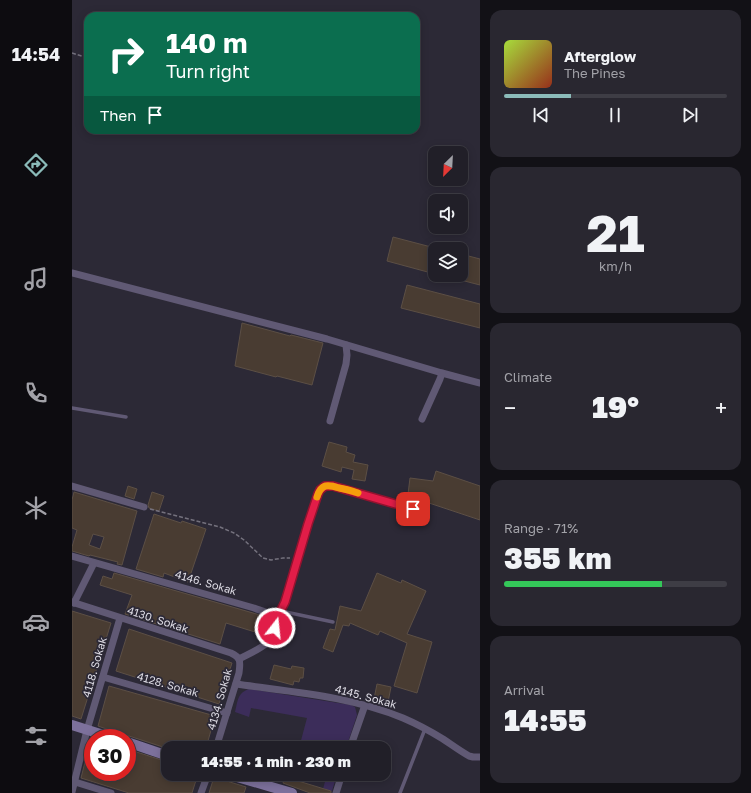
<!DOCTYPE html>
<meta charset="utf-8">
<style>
:root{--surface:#211f28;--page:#292730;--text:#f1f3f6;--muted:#a2a2a8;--line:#3e3d45;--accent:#8bbbb9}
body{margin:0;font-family:"Golos Text",sans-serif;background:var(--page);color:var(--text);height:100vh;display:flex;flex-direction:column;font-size:15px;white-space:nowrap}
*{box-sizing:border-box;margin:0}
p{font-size:13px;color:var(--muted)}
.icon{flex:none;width:22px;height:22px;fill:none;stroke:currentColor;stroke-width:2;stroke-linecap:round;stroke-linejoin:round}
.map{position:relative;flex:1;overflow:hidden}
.sheet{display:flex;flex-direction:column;gap:10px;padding:10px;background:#121116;width:271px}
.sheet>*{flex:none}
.hud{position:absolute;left:12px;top:12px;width:336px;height:122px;border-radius:12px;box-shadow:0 2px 10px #0003,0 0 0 1px var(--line);background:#0b6e4f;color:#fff;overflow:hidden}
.needle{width:26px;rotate:204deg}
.tools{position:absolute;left:356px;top:146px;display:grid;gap:8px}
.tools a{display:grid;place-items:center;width:40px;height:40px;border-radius:8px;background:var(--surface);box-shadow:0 2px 10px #0003,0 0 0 1px var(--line);font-size:20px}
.speed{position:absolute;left:12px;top:729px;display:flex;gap:8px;font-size:20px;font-weight:700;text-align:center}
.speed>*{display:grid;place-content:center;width:52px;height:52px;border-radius:50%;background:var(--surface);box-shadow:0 2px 10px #0003,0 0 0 1px var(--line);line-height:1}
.speed .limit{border:6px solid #d22;background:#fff;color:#111}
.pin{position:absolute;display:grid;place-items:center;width:34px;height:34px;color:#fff;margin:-17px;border-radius:8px;box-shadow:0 2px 6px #0006}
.me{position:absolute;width:44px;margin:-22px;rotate:16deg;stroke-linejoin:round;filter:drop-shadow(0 0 3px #0008)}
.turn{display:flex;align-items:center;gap:14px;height:84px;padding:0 16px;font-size:18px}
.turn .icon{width:52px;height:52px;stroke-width:2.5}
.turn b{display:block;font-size:28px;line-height:34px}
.then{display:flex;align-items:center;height:38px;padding:0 16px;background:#0003;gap:8px;font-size:15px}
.big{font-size:30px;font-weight:800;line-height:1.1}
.sheet .card{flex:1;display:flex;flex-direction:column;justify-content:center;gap:6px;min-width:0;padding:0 14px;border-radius:12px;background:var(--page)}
.sheet .dial{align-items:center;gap:0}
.dial b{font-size:52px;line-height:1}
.song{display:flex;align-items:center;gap:12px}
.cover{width:48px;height:48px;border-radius:6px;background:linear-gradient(135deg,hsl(80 70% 55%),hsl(10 70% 35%))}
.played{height:4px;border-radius:2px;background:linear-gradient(90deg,var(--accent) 30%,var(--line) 30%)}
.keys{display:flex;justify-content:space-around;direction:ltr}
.heat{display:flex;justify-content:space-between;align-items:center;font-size:22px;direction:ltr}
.charge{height:6px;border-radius:3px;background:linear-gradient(90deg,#34c759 71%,var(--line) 0)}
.trip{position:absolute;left:89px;top:741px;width:230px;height:40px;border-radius:12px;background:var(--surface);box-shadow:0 2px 10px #0003,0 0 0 1px var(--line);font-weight:800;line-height:40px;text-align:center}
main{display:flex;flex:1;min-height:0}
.tab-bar{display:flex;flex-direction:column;width:72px;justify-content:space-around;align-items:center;background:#0d0c10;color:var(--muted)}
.tab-bar .icon{width:28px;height:28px}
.tab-bar .active{color:var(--accent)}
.tab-bar b{font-size:18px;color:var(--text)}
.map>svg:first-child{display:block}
.green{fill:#3c2d5a}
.building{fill:#493c32;stroke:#5c4f45;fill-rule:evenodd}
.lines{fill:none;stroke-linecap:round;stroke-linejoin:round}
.path{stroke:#74717d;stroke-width:1.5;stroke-dasharray:4 2;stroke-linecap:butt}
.lane{stroke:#605974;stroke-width:3.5}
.street{stroke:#605974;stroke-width:7}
.secondary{stroke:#7d719c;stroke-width:10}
.route-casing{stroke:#92132f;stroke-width:10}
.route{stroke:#e11d48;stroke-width:7}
.slow{stroke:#f59e0b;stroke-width:7}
.labels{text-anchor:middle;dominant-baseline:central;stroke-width:3.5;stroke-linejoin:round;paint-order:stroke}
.street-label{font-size:11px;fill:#dddbe4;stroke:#2c2936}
</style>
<main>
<nav class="tab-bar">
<b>14:54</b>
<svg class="icon active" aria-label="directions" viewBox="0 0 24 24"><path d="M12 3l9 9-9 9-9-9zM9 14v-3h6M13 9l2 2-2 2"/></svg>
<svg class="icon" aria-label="music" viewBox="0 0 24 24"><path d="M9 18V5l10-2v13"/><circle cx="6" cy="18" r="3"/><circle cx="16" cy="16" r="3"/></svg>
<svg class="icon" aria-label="phone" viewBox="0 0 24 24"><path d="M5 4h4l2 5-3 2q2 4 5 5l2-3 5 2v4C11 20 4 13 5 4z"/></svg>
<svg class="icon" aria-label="climate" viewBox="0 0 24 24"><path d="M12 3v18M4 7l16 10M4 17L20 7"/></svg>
<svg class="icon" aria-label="car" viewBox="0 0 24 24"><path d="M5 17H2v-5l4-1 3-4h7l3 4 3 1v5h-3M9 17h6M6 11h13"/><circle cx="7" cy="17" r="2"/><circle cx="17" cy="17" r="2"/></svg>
<svg class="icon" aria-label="filters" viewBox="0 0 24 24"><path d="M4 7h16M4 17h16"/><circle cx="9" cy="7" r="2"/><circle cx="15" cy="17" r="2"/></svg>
</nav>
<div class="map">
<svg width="408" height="793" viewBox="0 0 408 793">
<rect width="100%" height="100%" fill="#2c2936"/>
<g class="green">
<path d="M177,689L279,705L283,707L285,715L274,748H227L235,718L179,708L177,717L163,712C166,701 165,693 177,689Z"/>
<path d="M239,774H265L260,791L251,789L254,778Z"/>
</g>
<g class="building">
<path d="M321,237L363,248V274L315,261Z"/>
<path d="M389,254L408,259V285L377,277V275H389Z"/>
<path d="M335,285L408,304V328L329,308Z"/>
<path d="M170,323L218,336L219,335L251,343L240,385L205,376L204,377L163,366Z"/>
<path d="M257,442L275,447L274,452L283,455L281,462L296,465L293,481L280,479L282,470L270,467L269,472L250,466Z"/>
<path d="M364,471L408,486V520L354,502L356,496L336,494L338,478L361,481Z"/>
<path d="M56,486L65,489L62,499L53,496Z"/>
<path d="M2,492L65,511L50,565L45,564L46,562L18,555L17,556L0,551V547L5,530L0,528V500ZM21,534L32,537L28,549L17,545Z"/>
<path d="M80,492L92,496L87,511L77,508L76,505Z"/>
<path d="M82,514L109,523L110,521L134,529L116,582L92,573L91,577L64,569Z"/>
<path d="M42,573L188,615L183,632L154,623L148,644L53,614L60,595L28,585L31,576L40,579Z"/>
<path d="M305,573L329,583L330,580L354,591L335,634L360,642L345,693L322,686L335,643L308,631L306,635L278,623L277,626L271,625L261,652L251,648L258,629L263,630L268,606L289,611Z"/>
<path d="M0,611L39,623L9,719L0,716Z"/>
<path d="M57,629L160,663L147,704L44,671Z"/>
<path d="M202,665L219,669L220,666L232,668L231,678H228L227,682L222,681L221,685L198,679Z"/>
<path d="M305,684L319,687L316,702L302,699Z"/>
<path d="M37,686L143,716L134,748H94L57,736H53L46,734L43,732L26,726Z"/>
<path d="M19,738H21V772H55V749L96,762V774H126L120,793H57L9,778Z"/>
<path d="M142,777L174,787L172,793H137Z"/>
<path d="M213,777L259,791V793H238L211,783Z"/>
</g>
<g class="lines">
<g class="path">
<path d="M0,53L16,58"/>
<path d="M78,509L148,527L162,533L172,540L191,558L199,560L211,558H218"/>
</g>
<g class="lane">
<path d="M0,408L54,417"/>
<path d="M209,611L261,622"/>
<path d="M328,793L353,729"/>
</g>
<g class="street">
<path d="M0,273L255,339L370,373L408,383"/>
<path d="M350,419L368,379L370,373"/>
<path d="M258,421L274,364L275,355L274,345"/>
<path d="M0,486L72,507"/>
<path d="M0,556L182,608C187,610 195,612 199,615C202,618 202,621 203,624C206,643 180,652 167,659"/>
<path d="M0,602L159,653C170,658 168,663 167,673L144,748"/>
<path d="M2,603L22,563"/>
<path d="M201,618L209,610L213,602L236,524L246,494L248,490L253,486H261L341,509"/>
<path d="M31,677L155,713"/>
<path d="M164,684C220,692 278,696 331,718C345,724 358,731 371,739C380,745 388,751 397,756L401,757H408"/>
<path d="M278,748L293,705"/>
<path d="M3,782L39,793"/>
<path d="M0,792L15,730L48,618"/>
<path d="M129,793L136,774"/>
<path d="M264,793L270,774"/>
</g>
<g class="secondary">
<path d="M0,725L41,738"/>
<path d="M55,742L96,756"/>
<path d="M155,774L220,793"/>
</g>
</g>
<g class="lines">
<defs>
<path id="route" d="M203,628L201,618L209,610L213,602L236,524L246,494L248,490L253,486H261L341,509"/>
</defs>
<use href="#route" class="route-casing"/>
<use href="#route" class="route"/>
<path class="slow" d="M245,497C249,484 255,484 267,488C274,489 280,491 286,493"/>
</g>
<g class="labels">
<g class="street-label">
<text transform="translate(134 582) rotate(16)">4146. Sokak</text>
<text transform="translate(86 619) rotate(18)">4130. Sokak</text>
<text transform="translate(22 667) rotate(-74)">4118. Sokak</text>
<text transform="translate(96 684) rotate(16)">4128. Sokak</text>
<text transform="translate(294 696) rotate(15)">4145. Sokak</text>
<text transform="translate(147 699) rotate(-74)">4134. Sokak</text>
</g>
</g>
</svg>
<div class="tools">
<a><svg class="needle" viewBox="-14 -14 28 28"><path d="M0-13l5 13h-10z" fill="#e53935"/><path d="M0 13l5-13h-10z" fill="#a2a2a8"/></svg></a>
<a><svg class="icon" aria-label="sound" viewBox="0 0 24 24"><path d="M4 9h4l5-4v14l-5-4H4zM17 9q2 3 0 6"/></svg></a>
<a><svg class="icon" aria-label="layers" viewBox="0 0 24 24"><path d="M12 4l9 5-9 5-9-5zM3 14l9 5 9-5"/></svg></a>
</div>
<div class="speed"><div class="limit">30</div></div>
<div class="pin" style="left:341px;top:509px;background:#d93025"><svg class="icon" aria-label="arrive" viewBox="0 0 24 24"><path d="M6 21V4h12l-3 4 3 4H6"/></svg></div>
<svg class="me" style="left:203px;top:628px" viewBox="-20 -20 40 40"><circle r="17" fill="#e11d48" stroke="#fff" stroke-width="3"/><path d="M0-11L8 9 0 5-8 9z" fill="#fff"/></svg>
<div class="trip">14:55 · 1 min · 230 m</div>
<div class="hud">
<div class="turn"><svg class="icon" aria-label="right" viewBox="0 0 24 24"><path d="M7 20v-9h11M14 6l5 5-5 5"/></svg><div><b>140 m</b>Turn right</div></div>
<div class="then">Then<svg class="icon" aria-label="arrive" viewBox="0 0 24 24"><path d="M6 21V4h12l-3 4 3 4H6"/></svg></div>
</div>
</div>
<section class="sheet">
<div class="card">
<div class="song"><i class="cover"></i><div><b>Afterglow</b><p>The Pines</p></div></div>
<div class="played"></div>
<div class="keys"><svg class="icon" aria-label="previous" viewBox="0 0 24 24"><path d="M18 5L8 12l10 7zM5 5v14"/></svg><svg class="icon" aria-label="pause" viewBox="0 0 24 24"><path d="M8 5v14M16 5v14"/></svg><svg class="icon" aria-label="next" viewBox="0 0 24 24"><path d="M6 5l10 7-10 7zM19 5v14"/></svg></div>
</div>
<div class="card dial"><b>21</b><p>km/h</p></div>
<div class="card"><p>Climate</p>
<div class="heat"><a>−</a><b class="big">19°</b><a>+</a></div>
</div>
<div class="card"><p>Range · 71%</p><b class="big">355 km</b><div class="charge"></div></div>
<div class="card"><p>Arrival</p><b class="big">14:55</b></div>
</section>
</main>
